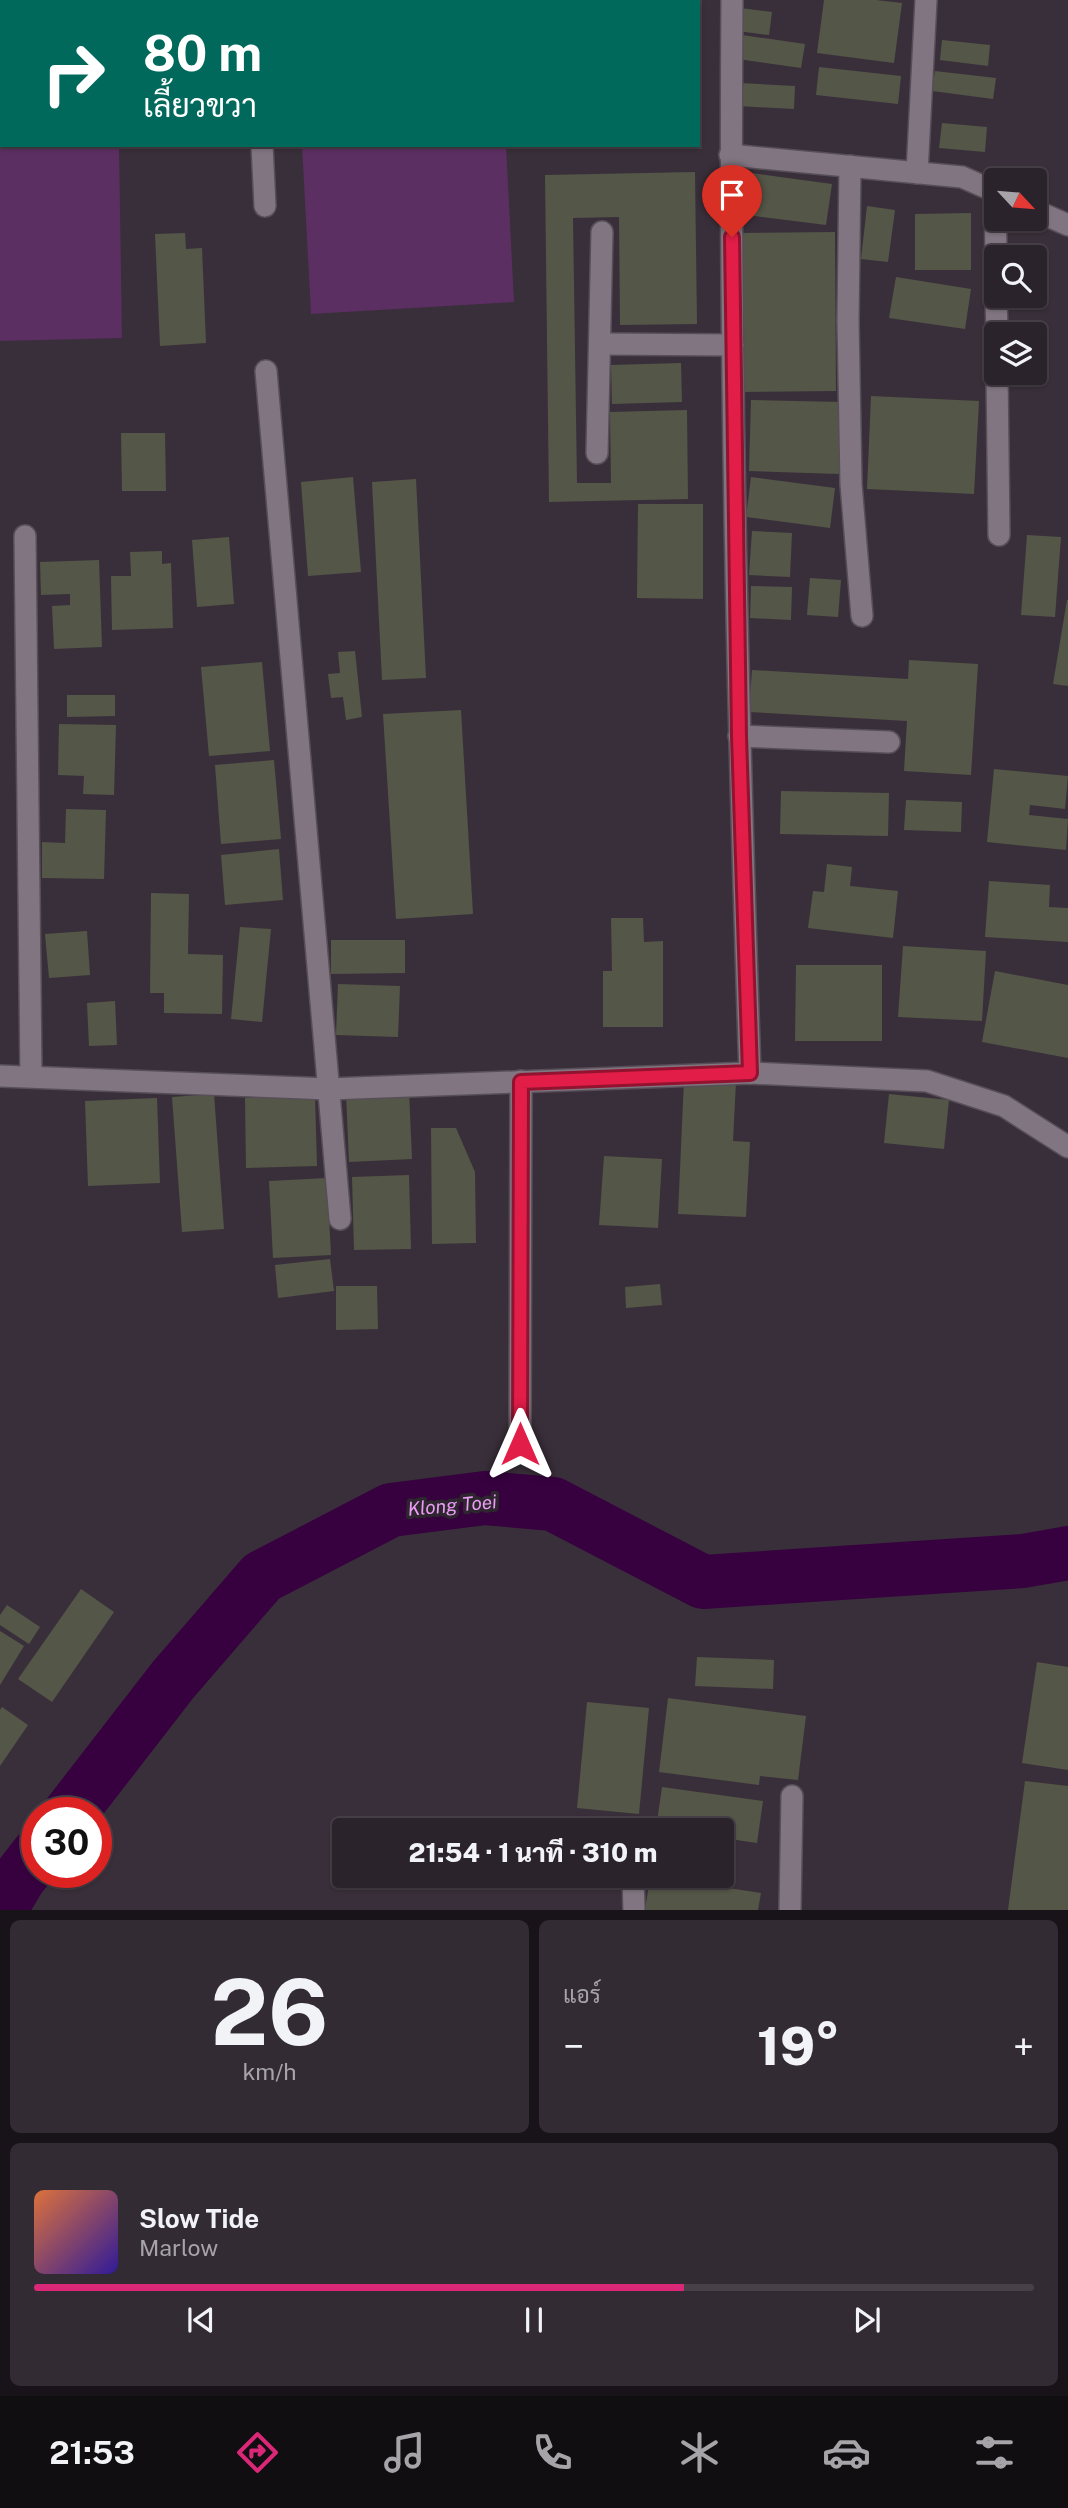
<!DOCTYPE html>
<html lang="th">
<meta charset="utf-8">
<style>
:root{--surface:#2b232c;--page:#332b34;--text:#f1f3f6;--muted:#a6a4a9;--line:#474048;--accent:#db2777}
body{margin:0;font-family:"Public Sans",Sarabun,sans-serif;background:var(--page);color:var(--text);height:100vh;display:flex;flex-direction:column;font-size:26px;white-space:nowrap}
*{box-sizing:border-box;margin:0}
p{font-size:23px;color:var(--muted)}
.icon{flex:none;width:38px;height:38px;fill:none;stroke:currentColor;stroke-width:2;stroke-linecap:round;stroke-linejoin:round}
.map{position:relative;height:1910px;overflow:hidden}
.details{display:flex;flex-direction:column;gap:10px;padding:10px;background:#181318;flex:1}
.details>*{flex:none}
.hud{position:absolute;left:0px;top:0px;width:700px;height:147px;box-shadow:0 2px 5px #0004,0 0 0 2px var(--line);background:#00695c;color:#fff;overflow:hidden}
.needle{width:46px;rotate:116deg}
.controls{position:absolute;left:984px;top:168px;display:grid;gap:14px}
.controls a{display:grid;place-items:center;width:63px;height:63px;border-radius:7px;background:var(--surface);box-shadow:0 2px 5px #0004,0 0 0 2px var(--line);font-size:35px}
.speed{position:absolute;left:21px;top:1797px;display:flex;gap:14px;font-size:35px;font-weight:700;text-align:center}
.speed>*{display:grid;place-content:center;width:91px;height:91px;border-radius:50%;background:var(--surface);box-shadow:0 2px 5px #0004,0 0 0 2px var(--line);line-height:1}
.speed .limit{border:10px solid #d22;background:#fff;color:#111}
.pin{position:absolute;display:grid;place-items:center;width:60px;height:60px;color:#fff;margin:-72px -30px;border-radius:50% 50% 50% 0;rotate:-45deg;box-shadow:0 0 7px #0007}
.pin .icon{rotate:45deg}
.me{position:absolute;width:77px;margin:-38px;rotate:0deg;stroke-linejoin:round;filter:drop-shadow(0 0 5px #0008)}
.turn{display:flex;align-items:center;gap:24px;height:147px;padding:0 28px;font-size:32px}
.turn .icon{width:91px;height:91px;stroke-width:2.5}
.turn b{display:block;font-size:49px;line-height:60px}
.big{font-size:52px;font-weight:800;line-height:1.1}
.details .card{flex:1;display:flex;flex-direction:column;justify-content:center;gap:10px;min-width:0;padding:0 24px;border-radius:10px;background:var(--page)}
.details .dial{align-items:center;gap:0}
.dial b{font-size:91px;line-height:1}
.song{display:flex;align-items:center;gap:21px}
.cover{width:84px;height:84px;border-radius:10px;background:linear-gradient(135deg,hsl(20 70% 55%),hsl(250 70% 35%))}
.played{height:7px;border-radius:4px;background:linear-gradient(90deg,var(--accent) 65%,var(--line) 65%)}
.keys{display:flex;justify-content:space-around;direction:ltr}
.heat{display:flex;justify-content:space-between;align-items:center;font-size:38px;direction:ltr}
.details .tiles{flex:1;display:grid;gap:10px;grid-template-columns:1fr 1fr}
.card:last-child{grid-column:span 2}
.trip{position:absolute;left:332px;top:1818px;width:402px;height:70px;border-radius:7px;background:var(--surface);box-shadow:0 2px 5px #0004,0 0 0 2px var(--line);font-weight:800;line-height:70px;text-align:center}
.tab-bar{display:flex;height:112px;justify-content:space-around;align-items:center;background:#110e12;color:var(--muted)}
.tab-bar .icon{width:49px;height:49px}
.tab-bar .active{color:var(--accent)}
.tab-bar b{font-size:32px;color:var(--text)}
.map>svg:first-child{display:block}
.green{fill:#5c2f62}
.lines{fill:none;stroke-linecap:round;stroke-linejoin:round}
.river{stroke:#37003f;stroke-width:54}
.building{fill:#545648}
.minor-casing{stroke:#574f58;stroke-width:24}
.minor{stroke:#807581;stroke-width:21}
.route-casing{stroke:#92132f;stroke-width:18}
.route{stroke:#e11d48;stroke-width:12}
.labels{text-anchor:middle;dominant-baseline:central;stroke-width:7;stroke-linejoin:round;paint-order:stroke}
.water-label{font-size:19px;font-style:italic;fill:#ec9cf6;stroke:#2e262f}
</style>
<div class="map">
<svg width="1068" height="1910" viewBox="0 0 1068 1910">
<rect width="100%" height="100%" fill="#392f3a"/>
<g class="green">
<path d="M0,30L2,145H119L122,338L0,341Z"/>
<path d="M302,145H506L514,302L311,314Z"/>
</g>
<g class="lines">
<g class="river">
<path d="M70,1813L173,1680L262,1577L391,1510L485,1498L553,1504L703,1582L1023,1561L1068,1553"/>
<path d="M0,1910L19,1878L37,1855"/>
</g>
</g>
<g class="building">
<path d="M824,0H876L902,3L894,63L817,53Z"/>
<path d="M740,8L772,12L769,35L737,31Z"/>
<path d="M742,35L805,44L801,68L738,59Z"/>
<path d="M942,40L990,45L988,66L940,60Z"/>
<path d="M819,67L901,76L898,104L816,95Z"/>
<path d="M935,71L996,78L993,99L932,91Z"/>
<path d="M739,83L795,86L794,109L738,106Z"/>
<path d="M942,123L987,127L985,152L939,148Z"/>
<path d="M695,172L697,324L620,325L619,217L573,218L577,483H611L610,412L687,410L688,499L549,502L545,175Z"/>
<path d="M744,172L832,184L826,225L739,214Z"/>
<path d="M867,206L895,210L888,262L861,259Z"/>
<path d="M971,213V270H915V214Z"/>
<path d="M835,232L836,391L743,392L742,233Z"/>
<path d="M185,233L186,249L202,248L206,343L160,346L155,234Z"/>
<path d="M896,277L971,289L965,329L889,318Z"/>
<path d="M681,363L682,402L612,404L611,365Z"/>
<path d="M871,396L979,401L974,494L867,489Z"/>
<path d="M751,400L842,402L839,474L749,471Z"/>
<path d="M121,433H165L166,491H122Z"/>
<path d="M353,477L361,572L308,576L301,482Z"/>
<path d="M751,477L835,488L830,528L746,517Z"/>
<path d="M416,479L426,678L382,680L372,482Z"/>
<path d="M638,504H703V599L637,598Z"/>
<path d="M752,531L792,533L790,577L749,575Z"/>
<path d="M1027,535L1061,537L1055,617L1021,615Z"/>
<path d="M229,537L234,604L197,607L192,540Z"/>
<path d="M162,551V564L171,563L173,628L112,630L111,576H131L130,552Z"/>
<path d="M99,560L102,647L54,649L52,606L70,605V594L41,595L40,562Z"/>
<path d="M810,578L841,580L838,617L807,615Z"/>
<path d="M751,586L792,587L791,620L750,618Z"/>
<path d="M1067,600H1068V686L1053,684Z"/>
<path d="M355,651L362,717L346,720L343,697L331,698L328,674L340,673L338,652Z"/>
<path d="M909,660L978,664L971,775L904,771L907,721L749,712L752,670L908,679Z"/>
<path d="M262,662L270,751L209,756L201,667Z"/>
<path d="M67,695H115V716L67,717Z"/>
<path d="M461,710L473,914L396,919L383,714Z"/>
<path d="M59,724L116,725L114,795L83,794L84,776L58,775Z"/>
<path d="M274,760L281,839L221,844L215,765Z"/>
<path d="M994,769L1068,776L1065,809L1030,805L1029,815L1068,819L1066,850L987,842Z"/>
<path d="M781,791L889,793L888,836L780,834Z"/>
<path d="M906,800L962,802L961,832L904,830Z"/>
<path d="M66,809L106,810L104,879L42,878V842L65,843Z"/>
<path d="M279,849L283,900L225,905L221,855Z"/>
<path d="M827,864L852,867L850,886L898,891L893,938L808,928L813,891L824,892Z"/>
<path d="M989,881L1050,885L1049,907L1068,908V942L985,937Z"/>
<path d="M151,893L189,894L188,954L223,955L222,1014L164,1013V993H150Z"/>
<path d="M611,918H643L644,942L663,941V1027H603V971H612Z"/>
<path d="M240,927L271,929L262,1022L231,1019Z"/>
<path d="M87,931L90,975L49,978L45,934Z"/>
<path d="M331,940H405V973L331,974Z"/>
<path d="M903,946L986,951L982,1021L898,1017Z"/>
<path d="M796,965H882V1041H795Z"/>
<path d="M995,971L1068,985V1058L982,1042Z"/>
<path d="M338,984L400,986L398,1037L336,1035Z"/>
<path d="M115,1001L117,1045L89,1046L87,1003Z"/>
<path d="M684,1080L736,1082L733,1141L750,1142L746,1217L678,1214Z"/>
<path d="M409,1090L412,1159L349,1162L346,1093Z"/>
<path d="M214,1094L224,1229L182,1232L172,1097Z"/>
<path d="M889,1094L949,1100L944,1149L884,1143Z"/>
<path d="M315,1096L317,1166L246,1168L245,1098Z"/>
<path d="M157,1098L160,1183L88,1186L85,1101Z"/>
<path d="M431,1128H456L475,1172L476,1243L432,1244Z"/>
<path d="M604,1156L662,1159L658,1228L599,1225Z"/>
<path d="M409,1175L411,1249L354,1250L352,1177Z"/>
<path d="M327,1178L331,1255L273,1258L269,1181Z"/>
<path d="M330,1259L334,1291L278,1298L275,1265Z"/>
<path d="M660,1284L662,1305L626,1308L625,1287Z"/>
<path d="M336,1286H377L378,1329L336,1330Z"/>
<path d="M81,1589L114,1612L52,1702L18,1679Z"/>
<path d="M7,1605L40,1627L29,1644L0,1625V1615Z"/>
<path d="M0,1631L24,1646L0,1685Z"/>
<path d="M697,1657L774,1660L773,1689L695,1686Z"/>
<path d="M1037,1662L1068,1667V1770L1022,1763Z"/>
<path d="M668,1698L806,1716L798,1780L760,1776L759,1785L659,1772Z"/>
<path d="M587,1702L649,1708L639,1814L577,1808Z"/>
<path d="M2,1707L28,1725L0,1766V1710Z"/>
<path d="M1025,1781L1068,1786V1910H1008Z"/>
<path d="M662,1787L763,1801L757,1843L723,1838V1830L656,1829Z"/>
<path d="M656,1877L761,1893L758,1910H645L650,1878Z"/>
</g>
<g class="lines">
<defs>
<g id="minor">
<path d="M256,0V2"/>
<path d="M732,0C729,358 738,715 750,1073"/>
<path d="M262,145L265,206"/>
<path d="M730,155L962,177L996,192"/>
<path d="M850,166L848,321L851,484L862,616"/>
<path d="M917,173L926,0"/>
<path d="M995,192L996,257"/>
<path d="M1034,210L1068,225"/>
<path d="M996,296L997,334"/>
<path d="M600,344L733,345"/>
<path d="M266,371L340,1219"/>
<path d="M997,373L999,535"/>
<path d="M597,453L602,232"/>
<path d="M25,536L31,1076"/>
<path d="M739,736L889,742"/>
<path d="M0,1076L329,1089L750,1073L927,1081L1004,1106L1068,1147"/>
<path d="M520,1444L521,1081"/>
<path d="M633,1876L634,1910"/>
<path d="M790,1910L792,1796"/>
</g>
</defs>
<use href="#minor" class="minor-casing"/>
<use href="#minor" class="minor"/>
</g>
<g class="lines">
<defs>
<path id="route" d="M520,1444L521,1082L750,1073L739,736L732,237"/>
</defs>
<use href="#route" class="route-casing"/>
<use href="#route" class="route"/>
</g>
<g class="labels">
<g class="water-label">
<text transform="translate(452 1505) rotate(-5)">Klong Toei</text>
</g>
</g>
</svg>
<div class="controls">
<a><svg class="needle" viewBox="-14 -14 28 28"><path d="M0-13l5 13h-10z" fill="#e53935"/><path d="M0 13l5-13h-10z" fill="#a6a4a9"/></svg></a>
<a><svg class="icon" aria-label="search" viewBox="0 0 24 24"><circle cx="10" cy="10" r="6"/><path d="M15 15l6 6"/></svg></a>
<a><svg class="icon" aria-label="layers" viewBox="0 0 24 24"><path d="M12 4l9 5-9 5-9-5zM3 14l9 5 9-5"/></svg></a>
</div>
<div class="speed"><div class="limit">30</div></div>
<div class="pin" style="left:732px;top:237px;background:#d93025"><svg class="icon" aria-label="arrive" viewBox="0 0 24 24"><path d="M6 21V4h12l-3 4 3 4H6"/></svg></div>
<svg class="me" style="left:520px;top:1444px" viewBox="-20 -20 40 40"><path d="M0-17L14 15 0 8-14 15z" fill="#e11d48" stroke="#fff" stroke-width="4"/></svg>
<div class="trip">21:54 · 1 นาที · 310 m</div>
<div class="hud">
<div class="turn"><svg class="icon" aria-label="right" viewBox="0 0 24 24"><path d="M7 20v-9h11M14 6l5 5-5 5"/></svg><div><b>80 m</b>เลี้ยวขวา</div></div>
</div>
</div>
<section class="details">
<div class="tiles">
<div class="card dial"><b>26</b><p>km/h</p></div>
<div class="card"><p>แอร์</p>
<div class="heat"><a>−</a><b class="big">19°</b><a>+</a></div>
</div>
<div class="card">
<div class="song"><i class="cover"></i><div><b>Slow Tide</b><p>Marlow</p></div></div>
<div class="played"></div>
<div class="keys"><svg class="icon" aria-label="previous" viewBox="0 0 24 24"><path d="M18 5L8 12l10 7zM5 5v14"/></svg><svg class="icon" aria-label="pause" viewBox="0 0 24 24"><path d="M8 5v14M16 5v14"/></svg><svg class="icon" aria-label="next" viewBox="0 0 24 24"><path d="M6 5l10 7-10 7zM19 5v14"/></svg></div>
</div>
</div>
</section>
<nav class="tab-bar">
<b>21:53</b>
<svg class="icon active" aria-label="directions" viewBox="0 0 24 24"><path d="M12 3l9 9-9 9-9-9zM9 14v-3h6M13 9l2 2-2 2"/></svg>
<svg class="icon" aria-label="music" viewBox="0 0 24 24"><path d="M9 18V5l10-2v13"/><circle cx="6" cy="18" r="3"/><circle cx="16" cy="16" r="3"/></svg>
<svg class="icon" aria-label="phone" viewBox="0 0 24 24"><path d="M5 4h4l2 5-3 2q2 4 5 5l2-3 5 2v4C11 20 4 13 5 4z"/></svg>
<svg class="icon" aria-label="climate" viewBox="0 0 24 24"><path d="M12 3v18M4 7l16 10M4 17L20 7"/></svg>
<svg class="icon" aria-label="car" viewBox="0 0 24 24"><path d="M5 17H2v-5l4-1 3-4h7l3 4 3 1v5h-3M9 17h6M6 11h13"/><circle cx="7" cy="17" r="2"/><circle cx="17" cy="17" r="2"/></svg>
<svg class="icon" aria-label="filters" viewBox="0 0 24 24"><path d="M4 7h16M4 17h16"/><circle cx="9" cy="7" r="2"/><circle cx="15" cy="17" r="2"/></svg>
</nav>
